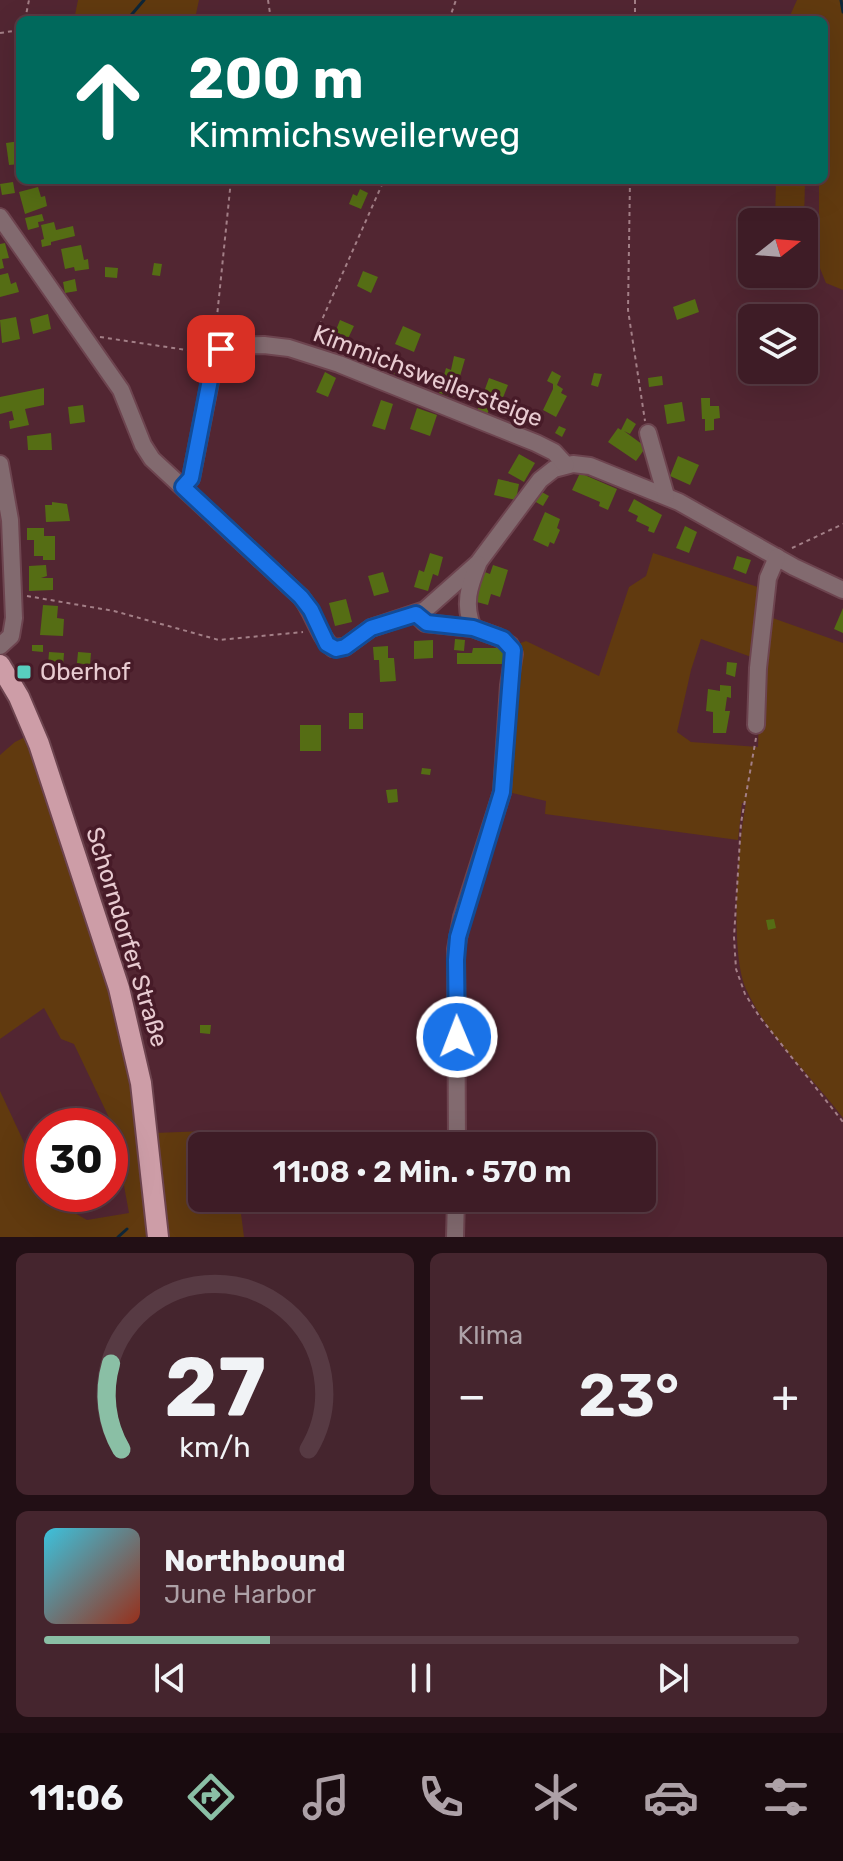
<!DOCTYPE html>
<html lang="de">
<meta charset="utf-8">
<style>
:root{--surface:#3e1c26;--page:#45252e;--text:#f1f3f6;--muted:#ada1a7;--line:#573a43;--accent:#8abfa5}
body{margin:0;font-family:Rubik,sans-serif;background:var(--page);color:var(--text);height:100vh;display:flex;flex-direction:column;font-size:30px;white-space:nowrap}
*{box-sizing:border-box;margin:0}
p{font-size:26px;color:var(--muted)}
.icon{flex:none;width:44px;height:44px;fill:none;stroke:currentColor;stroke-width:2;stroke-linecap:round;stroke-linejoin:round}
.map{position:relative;height:1237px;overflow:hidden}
.sheet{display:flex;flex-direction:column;gap:16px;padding:16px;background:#220f15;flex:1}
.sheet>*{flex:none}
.guide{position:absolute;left:16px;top:16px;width:812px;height:168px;border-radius:12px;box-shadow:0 8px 32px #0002,0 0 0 2px var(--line);background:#00695c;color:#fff;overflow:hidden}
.needle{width:52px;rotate:73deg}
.fabs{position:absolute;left:738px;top:208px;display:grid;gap:16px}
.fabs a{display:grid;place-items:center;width:80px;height:80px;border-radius:12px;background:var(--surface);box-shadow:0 8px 32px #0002,0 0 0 2px var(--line);font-size:40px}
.speed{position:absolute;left:24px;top:1108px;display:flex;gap:16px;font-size:40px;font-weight:700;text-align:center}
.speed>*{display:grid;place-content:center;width:104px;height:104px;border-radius:50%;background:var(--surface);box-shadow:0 8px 32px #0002,0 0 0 2px var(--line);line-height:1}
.speed .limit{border:12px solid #d22;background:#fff;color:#111}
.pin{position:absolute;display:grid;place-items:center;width:68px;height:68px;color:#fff;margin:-34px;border-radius:16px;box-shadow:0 4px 12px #0006}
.me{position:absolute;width:88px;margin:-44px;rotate:359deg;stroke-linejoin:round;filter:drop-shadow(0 0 6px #0008)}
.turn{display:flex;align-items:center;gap:28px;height:168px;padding:0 40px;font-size:36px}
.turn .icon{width:104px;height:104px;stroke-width:2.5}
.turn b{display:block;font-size:56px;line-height:68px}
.big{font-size:60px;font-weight:600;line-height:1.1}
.sheet .card{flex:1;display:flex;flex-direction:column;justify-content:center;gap:12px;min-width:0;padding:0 28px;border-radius:12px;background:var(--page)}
.sheet .dial{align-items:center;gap:0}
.dial svg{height:208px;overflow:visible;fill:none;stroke:var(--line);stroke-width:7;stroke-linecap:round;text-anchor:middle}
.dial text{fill:var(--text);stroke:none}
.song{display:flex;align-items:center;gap:24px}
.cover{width:96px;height:96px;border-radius:12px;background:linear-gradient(135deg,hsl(190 70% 55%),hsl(10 70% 35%))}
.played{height:8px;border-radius:4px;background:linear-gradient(90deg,var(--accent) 30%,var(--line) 30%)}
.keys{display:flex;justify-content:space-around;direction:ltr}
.heat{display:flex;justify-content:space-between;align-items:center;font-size:44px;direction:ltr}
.sheet .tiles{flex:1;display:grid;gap:16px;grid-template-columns:1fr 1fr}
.card:last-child{grid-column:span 2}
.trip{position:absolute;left:188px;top:1132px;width:468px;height:80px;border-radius:12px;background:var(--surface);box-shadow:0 8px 32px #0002,0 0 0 2px var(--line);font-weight:600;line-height:80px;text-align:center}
.tab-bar{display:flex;height:128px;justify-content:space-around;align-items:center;background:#190b0f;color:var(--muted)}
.tab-bar .icon{width:56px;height:56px}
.tab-bar .current{color:var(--accent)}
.tab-bar b{font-size:36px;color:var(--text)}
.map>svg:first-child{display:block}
.green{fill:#613a0f;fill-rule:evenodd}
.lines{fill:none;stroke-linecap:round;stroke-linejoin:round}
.stream{stroke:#0e2638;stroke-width:3}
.building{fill:#556d14}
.minor-casing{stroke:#6d444f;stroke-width:20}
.major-casing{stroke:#6d444f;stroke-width:24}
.path{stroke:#a37f87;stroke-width:2;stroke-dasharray:4 4;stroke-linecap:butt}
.minor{stroke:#826a6f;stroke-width:16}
.major{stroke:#cd9da7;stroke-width:20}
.route-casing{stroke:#114b97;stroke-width:20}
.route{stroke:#1a73e8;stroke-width:14}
.poi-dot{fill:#58cebf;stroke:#471b28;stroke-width:3}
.labels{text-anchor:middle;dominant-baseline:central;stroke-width:7;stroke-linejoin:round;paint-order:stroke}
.street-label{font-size:24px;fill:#e8cbd1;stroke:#471b28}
.poi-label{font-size:24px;fill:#e8cbd1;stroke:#471b28;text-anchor:start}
</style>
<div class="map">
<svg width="843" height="1237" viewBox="0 0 843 1237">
<rect width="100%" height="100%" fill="#522632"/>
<g class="green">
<path d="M78,0H199L196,14L182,20H74Z"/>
<path d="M797,0H843V290L826,283L819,266V180H824V20H788Z"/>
<path d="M776,180H805L804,222H775Z"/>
<path d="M653,553L764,589L767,616L843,643V1118C812,1076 769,1039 747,991C729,956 738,843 746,803H742L738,840L545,814L546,801L504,791L515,645L526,641L599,676L629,587L646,576ZM701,639L757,659L760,686L758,747L691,742L677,732L691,670Z"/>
<path d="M29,735L128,1043L153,1237H0V1091L42,1181V1194H48L50,1199L87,1220L129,1213L113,1126L74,1044L61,1039L44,1008L0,1039V755L15,742Z"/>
<path d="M207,1131L222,1146H202V1198H239L244,1237H165L154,1133Z"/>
</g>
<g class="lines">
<g class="stream">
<path d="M841,0L843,12"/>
<path d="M127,20L144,0"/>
<path d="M118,1237L127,1229"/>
</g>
</g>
<g class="building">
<path d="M20,141V164L9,165L6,143Z"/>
<path d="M13,182L15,193L2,195L0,184Z"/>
<path d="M38,187L41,197L45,196L47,206L25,214L19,192Z"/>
<path d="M360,189L368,193L361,209L349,204L353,194L357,196Z"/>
<path d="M42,214L44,221L38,222L39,227L28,230L25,218Z"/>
<path d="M54,222L56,230L73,226L75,236L51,242V245L42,247L41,240L44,239L41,225Z"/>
<path d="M5,243L9,258L2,259L4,268L0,269V244Z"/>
<path d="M81,245L84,260L88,259L89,269L75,271L74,267L65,269L61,249Z"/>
<path d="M154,263L162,264L160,276L152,275Z"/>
<path d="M105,267L118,268L117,278L105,277Z"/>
<path d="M363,271L378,277L371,293L357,286Z"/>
<path d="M8,273L11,284L16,282L19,292L0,297V275Z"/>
<path d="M75,279L77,291L65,293L63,282Z"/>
<path d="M695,299L699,312L677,320L673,307Z"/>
<path d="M48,314L51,329L33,334L30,319Z"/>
<path d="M16,317L20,339L2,343L0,320Z"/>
<path d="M340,320L354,326L342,351L324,344L331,328L336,330Z"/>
<path d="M403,326L421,334L414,352L395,344Z"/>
<path d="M389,356L405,362L400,376L384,369Z"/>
<path d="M454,356L465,359L454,397L439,393L446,368L451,370Z"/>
<path d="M552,371L561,376L557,385L563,389L561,393L567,396L556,417L543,410L553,389V384L547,381Z"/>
<path d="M325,372L336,378L328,397L316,392Z"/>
<path d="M594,373L602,374L598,387L591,385Z"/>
<path d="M662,376L663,385L649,387L648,378Z"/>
<path d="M489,378L508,385L498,410L490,406L487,415L477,411Z"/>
<path d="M44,388V405L25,409L29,425L10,429L9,421L14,420L12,411L0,414V397Z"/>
<path d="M701,398H710V406H719L720,418L714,419V430L705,431V419H702Z"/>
<path d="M381,400L393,404L385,430L372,426Z"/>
<path d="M682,402L685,421L667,424L664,405Z"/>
<path d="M83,405L85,422L70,424L68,407Z"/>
<path d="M417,408L437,415L430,436L410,429Z"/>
<path d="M627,418L636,424L630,434L624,431L646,447L636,461L608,442L618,428L621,430Z"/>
<path d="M559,426L566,429L562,437L555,433Z"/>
<path d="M51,433L52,450H28L27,436Z"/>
<path d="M519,454L535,463L524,482L508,473Z"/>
<path d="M678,456L699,465L690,485L670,476Z"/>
<path d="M580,473L617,489L608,510L599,506L600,502L572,490Z"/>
<path d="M498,479L519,484L516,500L494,495Z"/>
<path d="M540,491L549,496L543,506L534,501Z"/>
<path d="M634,499L662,515L654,533L648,531L649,527L636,521L638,516L628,511Z"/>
<path d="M52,502L67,504L70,521L46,522L45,505H52Z"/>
<path d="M545,512L560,519L557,528L560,530L554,544L550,542L548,547L533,540Z"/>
<path d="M685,526L697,532L689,553L676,548Z"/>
<path d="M27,528H44V536H55V560H43V556H34V540H27Z"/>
<path d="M430,553L443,557L438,576L433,574L428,591L414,587L419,570L424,572Z"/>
<path d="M737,556L751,560L746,574L733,569Z"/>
<path d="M46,565L47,576L41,578H53V590L29,591V566Z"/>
<path d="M493,565L508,570L500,597L491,594L488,605L473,601L482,571L490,574Z"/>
<path d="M383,572L389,592L374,596L368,576Z"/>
<path d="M346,599L352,622L335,626L329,603Z"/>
<path d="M43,605L58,606L57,618L64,619L63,636L40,635Z"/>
<path d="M843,608V633L834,629Z"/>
<path d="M455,639L465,640L464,651L454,650Z"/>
<path d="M433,640V658L414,659V641Z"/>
<path d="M32,645H43V652L32,651Z"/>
<path d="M388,646V658H394L396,681L380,682L379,660H374L373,647Z"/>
<path d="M473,648H504V664H457V653H472Z"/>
<path d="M49,652L64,653L63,667L48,666Z"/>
<path d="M78,652L91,653L90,665L77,663Z"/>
<path d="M727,662L737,663L735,677L726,674Z"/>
<path d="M720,685L731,686V698L727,697L725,711H730L726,733H713V712L706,711L708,689L720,691Z"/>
<rect x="349" y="713" width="14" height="16"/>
<rect x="300" y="725" width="21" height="26"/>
<path d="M422,768L431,769L430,775L421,774Z"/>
<path d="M397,789L398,802L388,803L386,790Z"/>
<path d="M774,919L776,928L768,930L766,920Z"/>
<path d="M200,1025H211L210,1034L200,1033Z"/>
</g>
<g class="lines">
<defs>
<g id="minor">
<path d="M0,217L121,390L143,445L152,459L301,597C313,611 319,638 333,648L345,647L371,628L425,610L478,563L540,480L554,469L573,464L590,466L679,502L794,567L843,590"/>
<path d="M648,433L666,496"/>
<path d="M0,464L10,520L14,618L11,636L0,646"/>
<path d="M183,487L191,478L215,356L221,349L233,346L264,345L289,348L339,364L536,443L554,452L566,465"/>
<path d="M416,614L425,623L473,628L498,637L510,645L514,654L509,685L502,792L462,917L456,949L457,1146"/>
<path d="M473,628C463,604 469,587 478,564"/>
<path d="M756,725L758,668L768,578L777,557"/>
<path d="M455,1237L456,1198"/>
</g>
<path id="major" d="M0,665L19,697L39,744L119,988L141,1083L158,1237"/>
</defs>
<use href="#minor" class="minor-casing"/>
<use href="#major" class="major-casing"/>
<g class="path">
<path d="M268,0L271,20"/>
<path d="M25,20L29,0"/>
<path d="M449,20L456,0"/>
<path d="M635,20V0"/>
<path d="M0,33L20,30"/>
<path d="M630,180L628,310L645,421"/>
<path d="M215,336L231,180"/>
<path d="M100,337L200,352"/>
<path d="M313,340L384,180"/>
<path d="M792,548L843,524"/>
<path d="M27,596L114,611L219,640L303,632"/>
<path d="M756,738L741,823L734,937L736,969L745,994L759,1016L843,1122"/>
</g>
<use href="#minor" class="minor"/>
<use href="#major" class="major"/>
</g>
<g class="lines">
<defs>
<path id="route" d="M221,349L214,359L191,478L183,487L301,597L311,610L327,644L336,649L345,647L371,628L416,614L427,623L473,628L503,639L513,650L502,792L458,937L456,960L457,1037"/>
</defs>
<use href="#route" class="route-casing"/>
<use href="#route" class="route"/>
</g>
<rect class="poi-dot" x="16" y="664" width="16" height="16" rx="4"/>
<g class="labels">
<g class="street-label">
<text transform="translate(428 376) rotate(21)">Kimmichsweilersteige</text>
<text transform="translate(127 937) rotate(73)">Schorndorfer Straße</text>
</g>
<g class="poi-label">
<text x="40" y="672">Oberhof</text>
</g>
</g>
</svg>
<div class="fabs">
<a><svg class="needle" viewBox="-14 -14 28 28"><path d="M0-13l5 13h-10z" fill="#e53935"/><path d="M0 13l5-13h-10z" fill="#ada1a7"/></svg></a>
<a><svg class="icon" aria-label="layers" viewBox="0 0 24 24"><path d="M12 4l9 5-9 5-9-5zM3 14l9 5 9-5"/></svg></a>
</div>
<div class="speed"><div class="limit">30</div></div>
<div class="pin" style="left:221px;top:349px;background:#d93025"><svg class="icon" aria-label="arrive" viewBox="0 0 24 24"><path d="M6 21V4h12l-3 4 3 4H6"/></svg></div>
<svg class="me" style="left:457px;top:1037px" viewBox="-20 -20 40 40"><circle r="17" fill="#1a73e8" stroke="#fff" stroke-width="3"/><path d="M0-11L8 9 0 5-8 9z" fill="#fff"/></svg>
<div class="trip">11:08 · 2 Min. · 570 m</div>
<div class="guide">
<div class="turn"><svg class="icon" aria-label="ahead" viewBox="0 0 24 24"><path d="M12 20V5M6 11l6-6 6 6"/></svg><div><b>200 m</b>Kimmichsweilerweg</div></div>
</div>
</div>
<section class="sheet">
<div class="tiles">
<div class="card dial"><svg viewBox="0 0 100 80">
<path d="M14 69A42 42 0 1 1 86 69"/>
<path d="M14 69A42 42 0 0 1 10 36" stroke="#8abfa5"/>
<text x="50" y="56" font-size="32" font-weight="700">27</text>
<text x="50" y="72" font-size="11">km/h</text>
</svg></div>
<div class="card"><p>Klima</p>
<div class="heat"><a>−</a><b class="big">23°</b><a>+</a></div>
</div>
<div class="card">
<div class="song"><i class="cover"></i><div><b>Northbound</b><p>June Harbor</p></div></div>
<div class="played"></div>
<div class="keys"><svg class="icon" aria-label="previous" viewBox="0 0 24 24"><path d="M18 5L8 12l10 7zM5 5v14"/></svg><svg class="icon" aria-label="pause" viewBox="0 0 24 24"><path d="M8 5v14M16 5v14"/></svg><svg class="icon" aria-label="next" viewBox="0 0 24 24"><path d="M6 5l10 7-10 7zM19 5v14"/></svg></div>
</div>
</div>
</section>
<nav class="tab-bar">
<b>11:06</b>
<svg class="icon current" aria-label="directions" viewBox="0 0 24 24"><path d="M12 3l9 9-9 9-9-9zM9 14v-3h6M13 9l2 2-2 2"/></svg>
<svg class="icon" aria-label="music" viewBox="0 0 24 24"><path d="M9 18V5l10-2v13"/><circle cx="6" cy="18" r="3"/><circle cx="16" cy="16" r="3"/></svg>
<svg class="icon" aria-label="phone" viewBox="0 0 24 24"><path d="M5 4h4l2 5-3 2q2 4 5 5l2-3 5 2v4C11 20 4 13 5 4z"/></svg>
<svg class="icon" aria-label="climate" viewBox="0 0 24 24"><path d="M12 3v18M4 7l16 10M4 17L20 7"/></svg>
<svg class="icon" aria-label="car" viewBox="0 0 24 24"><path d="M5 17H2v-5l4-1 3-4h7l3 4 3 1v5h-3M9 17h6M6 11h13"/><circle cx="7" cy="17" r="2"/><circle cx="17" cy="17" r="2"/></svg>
<svg class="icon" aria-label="filters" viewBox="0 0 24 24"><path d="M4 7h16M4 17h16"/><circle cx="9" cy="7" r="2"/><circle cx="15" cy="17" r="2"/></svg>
</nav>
